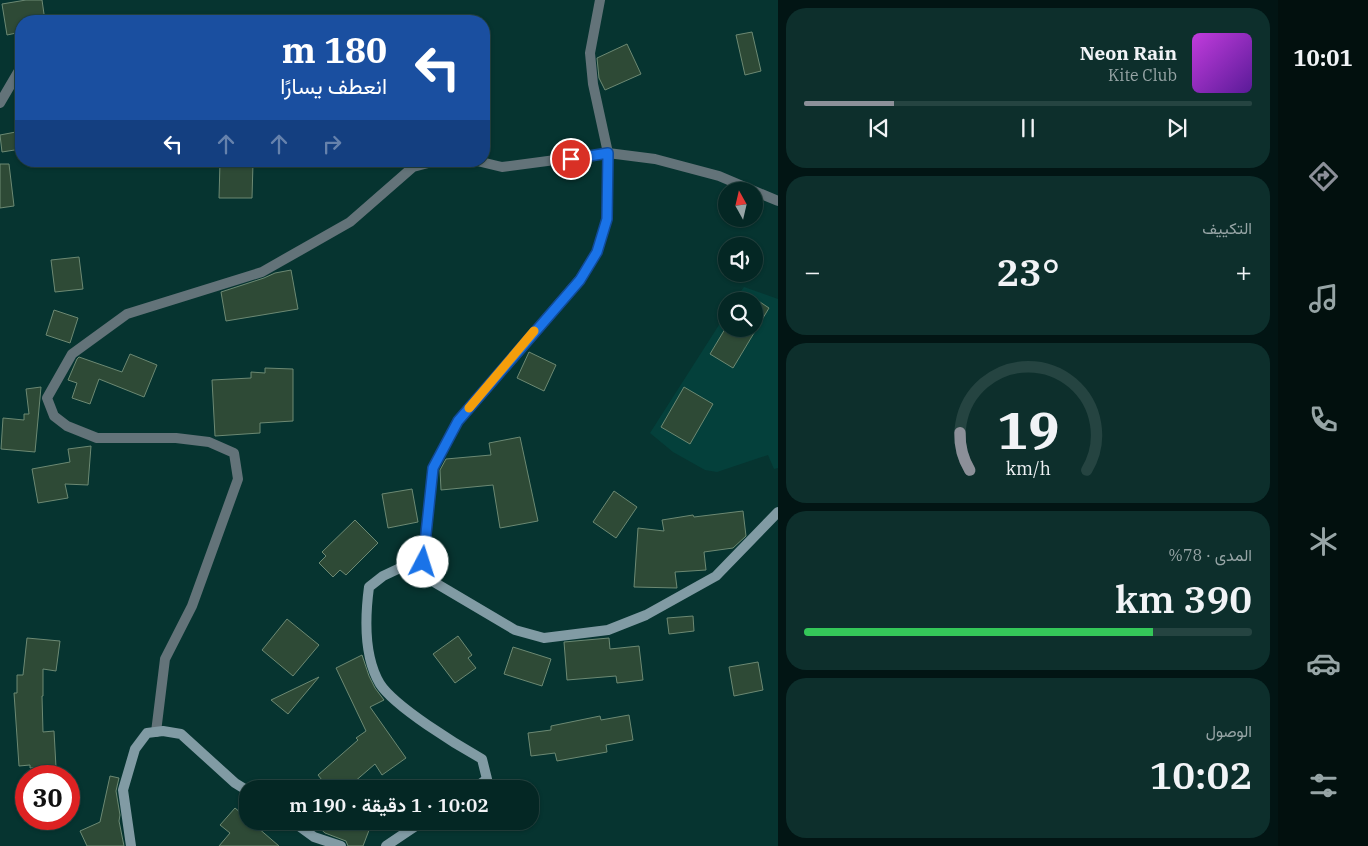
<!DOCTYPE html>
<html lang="ar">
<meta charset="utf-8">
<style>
:root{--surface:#042724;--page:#0d2f2c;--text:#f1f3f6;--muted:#97a5a6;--line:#254441;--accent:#8c9099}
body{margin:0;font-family:"IBM Plex Serif",Vazirmatn,serif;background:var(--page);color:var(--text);direction:rtl;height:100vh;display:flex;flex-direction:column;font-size:19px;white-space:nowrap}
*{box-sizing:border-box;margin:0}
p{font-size:16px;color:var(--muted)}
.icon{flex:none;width:28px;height:28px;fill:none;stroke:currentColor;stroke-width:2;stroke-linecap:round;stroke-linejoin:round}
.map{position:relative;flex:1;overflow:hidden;direction:ltr}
.details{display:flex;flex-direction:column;gap:8px;padding:8px;background:#021514;width:500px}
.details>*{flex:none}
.guide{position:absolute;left:15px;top:15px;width:475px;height:152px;border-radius:20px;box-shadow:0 1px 4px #0004,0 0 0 1px var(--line);direction:rtl;background:#1a4fa0;color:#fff;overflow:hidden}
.needle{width:32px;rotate:352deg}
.controls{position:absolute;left:718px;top:182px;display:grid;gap:10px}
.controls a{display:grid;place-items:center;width:45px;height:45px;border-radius:50%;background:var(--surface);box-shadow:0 1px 4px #0004,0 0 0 1px var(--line);font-size:25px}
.speed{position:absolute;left:15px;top:765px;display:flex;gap:10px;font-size:25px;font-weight:700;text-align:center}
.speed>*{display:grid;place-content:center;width:65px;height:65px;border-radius:50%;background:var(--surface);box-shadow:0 1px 4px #0004,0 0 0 1px var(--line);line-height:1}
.speed .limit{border:8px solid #d22;background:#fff;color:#111}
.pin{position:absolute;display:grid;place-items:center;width:42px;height:42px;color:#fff;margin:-21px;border:2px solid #fff;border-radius:50%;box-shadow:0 1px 5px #0007}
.me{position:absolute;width:55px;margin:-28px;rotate:5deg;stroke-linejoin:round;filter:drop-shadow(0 0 4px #0008)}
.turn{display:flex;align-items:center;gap:18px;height:105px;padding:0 20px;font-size:22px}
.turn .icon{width:65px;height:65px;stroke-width:2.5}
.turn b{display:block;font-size:35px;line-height:42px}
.lanes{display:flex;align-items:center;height:48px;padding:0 20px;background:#0003;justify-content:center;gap:25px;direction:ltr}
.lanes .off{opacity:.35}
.big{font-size:38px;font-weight:600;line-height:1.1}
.details .tile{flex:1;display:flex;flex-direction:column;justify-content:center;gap:8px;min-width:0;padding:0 18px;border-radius:20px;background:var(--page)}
.details .dial{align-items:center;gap:0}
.dial svg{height:130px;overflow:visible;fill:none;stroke:var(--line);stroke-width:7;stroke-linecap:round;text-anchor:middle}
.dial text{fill:var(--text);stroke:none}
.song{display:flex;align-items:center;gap:15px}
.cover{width:60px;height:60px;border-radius:8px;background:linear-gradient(135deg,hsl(290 70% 55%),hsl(270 70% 35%))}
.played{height:5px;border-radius:2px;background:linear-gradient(90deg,var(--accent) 20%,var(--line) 20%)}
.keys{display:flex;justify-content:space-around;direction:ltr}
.heat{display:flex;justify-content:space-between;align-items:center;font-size:28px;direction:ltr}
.charge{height:8px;border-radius:4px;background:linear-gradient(90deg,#34c759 78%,var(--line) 0)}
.trip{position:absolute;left:239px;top:780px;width:300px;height:50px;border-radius:20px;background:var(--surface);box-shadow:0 1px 4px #0004,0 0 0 1px var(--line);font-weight:600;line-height:50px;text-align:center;direction:rtl}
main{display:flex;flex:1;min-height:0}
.menu{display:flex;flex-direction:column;width:90px;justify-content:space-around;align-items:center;background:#02100e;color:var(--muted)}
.menu .icon{width:35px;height:35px}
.menu .active{color:var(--accent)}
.menu b{font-size:22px;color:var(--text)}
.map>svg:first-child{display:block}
.built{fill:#04403b}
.building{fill:#2e4a36;stroke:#6c8973}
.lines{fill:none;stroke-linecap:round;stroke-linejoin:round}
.street{stroke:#637379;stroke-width:10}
.secondary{stroke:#819ba4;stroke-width:10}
.route-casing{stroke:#114b97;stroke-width:12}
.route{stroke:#1a73e8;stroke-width:9}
.slow{stroke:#f59e0b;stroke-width:9}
</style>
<main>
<nav class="menu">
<b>10:01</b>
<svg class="icon active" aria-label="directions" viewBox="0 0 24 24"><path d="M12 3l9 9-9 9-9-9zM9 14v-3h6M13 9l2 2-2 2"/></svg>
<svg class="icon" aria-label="music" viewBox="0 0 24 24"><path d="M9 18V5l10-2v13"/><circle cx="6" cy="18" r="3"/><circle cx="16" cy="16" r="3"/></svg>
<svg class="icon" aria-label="phone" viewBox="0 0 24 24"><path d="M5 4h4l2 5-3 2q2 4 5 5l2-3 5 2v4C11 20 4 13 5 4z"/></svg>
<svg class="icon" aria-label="climate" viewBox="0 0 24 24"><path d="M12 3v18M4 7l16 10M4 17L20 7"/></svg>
<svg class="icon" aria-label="car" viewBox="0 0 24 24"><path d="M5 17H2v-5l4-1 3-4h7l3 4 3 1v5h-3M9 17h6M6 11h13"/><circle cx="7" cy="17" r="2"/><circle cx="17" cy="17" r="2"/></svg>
<svg class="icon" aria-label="filters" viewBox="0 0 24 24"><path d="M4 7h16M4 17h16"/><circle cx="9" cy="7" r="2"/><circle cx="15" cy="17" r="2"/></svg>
</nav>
<section class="details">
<div class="tile">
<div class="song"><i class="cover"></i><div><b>Neon Rain</b><p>Kite Club</p></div></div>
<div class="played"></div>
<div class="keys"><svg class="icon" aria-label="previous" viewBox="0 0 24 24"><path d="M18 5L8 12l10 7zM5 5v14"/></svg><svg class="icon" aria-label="pause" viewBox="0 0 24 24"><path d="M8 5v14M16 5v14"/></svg><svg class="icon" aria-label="next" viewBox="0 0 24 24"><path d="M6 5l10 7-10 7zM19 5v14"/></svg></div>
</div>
<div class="tile"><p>التكييف</p>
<div class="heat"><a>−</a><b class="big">23°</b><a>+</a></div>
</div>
<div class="tile dial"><svg viewBox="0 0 100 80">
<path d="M14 69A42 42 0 1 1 86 69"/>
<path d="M14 69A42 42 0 0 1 8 46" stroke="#8c9099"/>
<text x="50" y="56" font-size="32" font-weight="700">19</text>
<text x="50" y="72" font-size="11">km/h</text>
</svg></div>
<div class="tile"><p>المدى · 78%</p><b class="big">390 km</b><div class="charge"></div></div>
<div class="tile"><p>الوصول</p><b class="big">10:02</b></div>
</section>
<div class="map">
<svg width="778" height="846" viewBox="0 0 778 846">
<rect width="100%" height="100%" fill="#063430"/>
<path class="built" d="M744,287L778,299V468L774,469L768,455L717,472L705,470L673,452L650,433L726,314V329H754V301H734Z"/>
<g class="building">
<path d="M26,0H42L45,21H21V32L7,35L2,4Z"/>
<path d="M752,32L761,71L745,75L736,35Z"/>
<path d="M627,44L641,74L605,90L599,78L597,58Z"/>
<path d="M21,131V149L2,152L0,135Z"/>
<path d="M220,162L253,163L252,198H219Z"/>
<path d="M0,164H9L14,206L0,208Z"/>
<path d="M79,257L83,289L55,292L51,260Z"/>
<path d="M291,270L298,309L226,321L221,292L264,278L275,273Z"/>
<path d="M754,298L769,308L733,368L710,354L725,329H754Z"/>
<path d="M54,310L78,318L70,343L46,335Z"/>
<path d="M529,352L556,365L544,391L517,378Z"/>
<path d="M130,354L157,365L144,397L99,379L90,404L72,398L77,383L68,380L77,359L79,357L122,372Z"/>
<path d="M265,368L293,369V421L260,423V433L215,436L212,380L251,378V372L265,373Z"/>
<path d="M41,387L35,452L1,449L3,418L24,420V414H29L26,389Z"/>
<path d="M684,387L713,404L690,444L661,427Z"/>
<path d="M520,437L538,521L500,528L493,485L441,490L440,470L446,459L491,455L489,443Z"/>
<path d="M91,446L88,485L65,484L68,498L38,503L32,469L70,462L68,449Z"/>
<path d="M412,489L418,522L388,528L382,494Z"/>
<path d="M614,491L637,507L616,538L593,522Z"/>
<path d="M743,511L746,536L733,548L704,552L706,570L675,572L677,588L634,587L638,528L664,531L662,520L693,515L694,517Z"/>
<path d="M355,520L378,543L346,575L340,570L333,577L319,563L326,556L322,552Z"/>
<path d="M693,616L694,631L669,634L667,618Z"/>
<path d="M287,619L319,645L293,676L262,650Z"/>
<path d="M458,636L472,655L468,658L476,668L455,683L433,654Z"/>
<path d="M27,638L60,641L56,671L43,669V696H42L43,732L54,731L56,767L30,768V765L19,766L14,693H17V675H23Z"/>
<path d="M609,638L610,649L639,646L643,680L617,683L616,676L567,680L564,642Z"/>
<path d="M513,647L551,659L542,686L504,674Z"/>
<path d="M362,655L369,676L375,688L384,700L370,707L406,758L382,775L375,764L346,789H329L318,775L358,740L356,738L366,731L336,668Z"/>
<path d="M758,662L763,690L734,696L729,667Z"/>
<path d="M319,677L288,714L271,700Z"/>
<path d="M629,715L633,740L606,745L607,752L557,761L555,753L531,756L528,733L551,730V726L600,716L601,720Z"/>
<path d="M110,776L119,778L116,791L120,815L119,821L124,846H87L80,831L100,822Z"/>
<path d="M235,808L248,819V821H250L279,846H219L230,833L220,825Z"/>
<path d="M312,821H363L371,825L363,846H348L346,841L325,833Z"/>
</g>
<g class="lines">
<g class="street">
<path d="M0,103L21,67"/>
<path d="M477,161L502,167L608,153L655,159L719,176L778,201"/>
<path d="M422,575L433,468L458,421L580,279L597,252L607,219L608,153L593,84L590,53L600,0"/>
<path d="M156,732L165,659L192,606L238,479L234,453L209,442L176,438H97L67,426L54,416L47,398L72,354L127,314L262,272L350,222L413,167L436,161"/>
</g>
<g class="secondary">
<path d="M473,789L487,779L482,759C457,745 395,707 380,684C364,657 365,617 369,587L383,576L400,568L422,575L515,630L544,638L608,630L646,615L716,576L778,512"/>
<path d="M292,821L314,837L341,846"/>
<path d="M131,846L123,790L135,749L147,733L163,731L181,734L235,783L248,791"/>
<path d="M386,846L423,821"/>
</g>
</g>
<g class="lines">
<defs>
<path id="route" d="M423,562L433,468L458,421L580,280L597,252L607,219L608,153L571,159"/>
</defs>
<use href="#route" class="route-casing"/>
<use href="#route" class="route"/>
<path class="slow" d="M469,408L534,331"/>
</g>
</svg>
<div class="controls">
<a><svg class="needle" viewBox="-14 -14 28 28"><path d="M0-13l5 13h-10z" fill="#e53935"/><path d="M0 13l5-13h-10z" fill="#97a5a6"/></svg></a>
<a><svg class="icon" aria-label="sound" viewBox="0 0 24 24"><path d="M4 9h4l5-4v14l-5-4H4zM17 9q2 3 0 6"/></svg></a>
<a><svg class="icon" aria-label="search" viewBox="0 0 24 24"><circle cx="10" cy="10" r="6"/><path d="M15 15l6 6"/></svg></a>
</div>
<div class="speed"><div class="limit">30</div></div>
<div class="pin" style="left:571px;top:159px;background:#d93025"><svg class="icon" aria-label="arrive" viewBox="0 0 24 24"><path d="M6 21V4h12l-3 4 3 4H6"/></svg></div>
<svg class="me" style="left:423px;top:562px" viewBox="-20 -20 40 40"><circle r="19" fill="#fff"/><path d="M0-13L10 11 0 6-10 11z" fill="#1a73e8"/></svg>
<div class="trip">10:02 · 1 دقيقة · 190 m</div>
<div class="guide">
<div class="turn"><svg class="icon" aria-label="left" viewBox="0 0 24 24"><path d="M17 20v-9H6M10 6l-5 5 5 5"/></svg><div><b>180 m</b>انعطف يسارًا</div></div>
<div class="lanes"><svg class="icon" aria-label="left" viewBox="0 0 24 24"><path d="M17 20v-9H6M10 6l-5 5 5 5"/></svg><svg class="icon off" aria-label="ahead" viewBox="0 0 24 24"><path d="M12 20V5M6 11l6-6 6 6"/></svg><svg class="icon off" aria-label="ahead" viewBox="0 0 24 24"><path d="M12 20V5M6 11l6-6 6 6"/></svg><svg class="icon off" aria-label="right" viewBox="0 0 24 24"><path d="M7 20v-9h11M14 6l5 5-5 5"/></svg></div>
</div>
</div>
</main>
